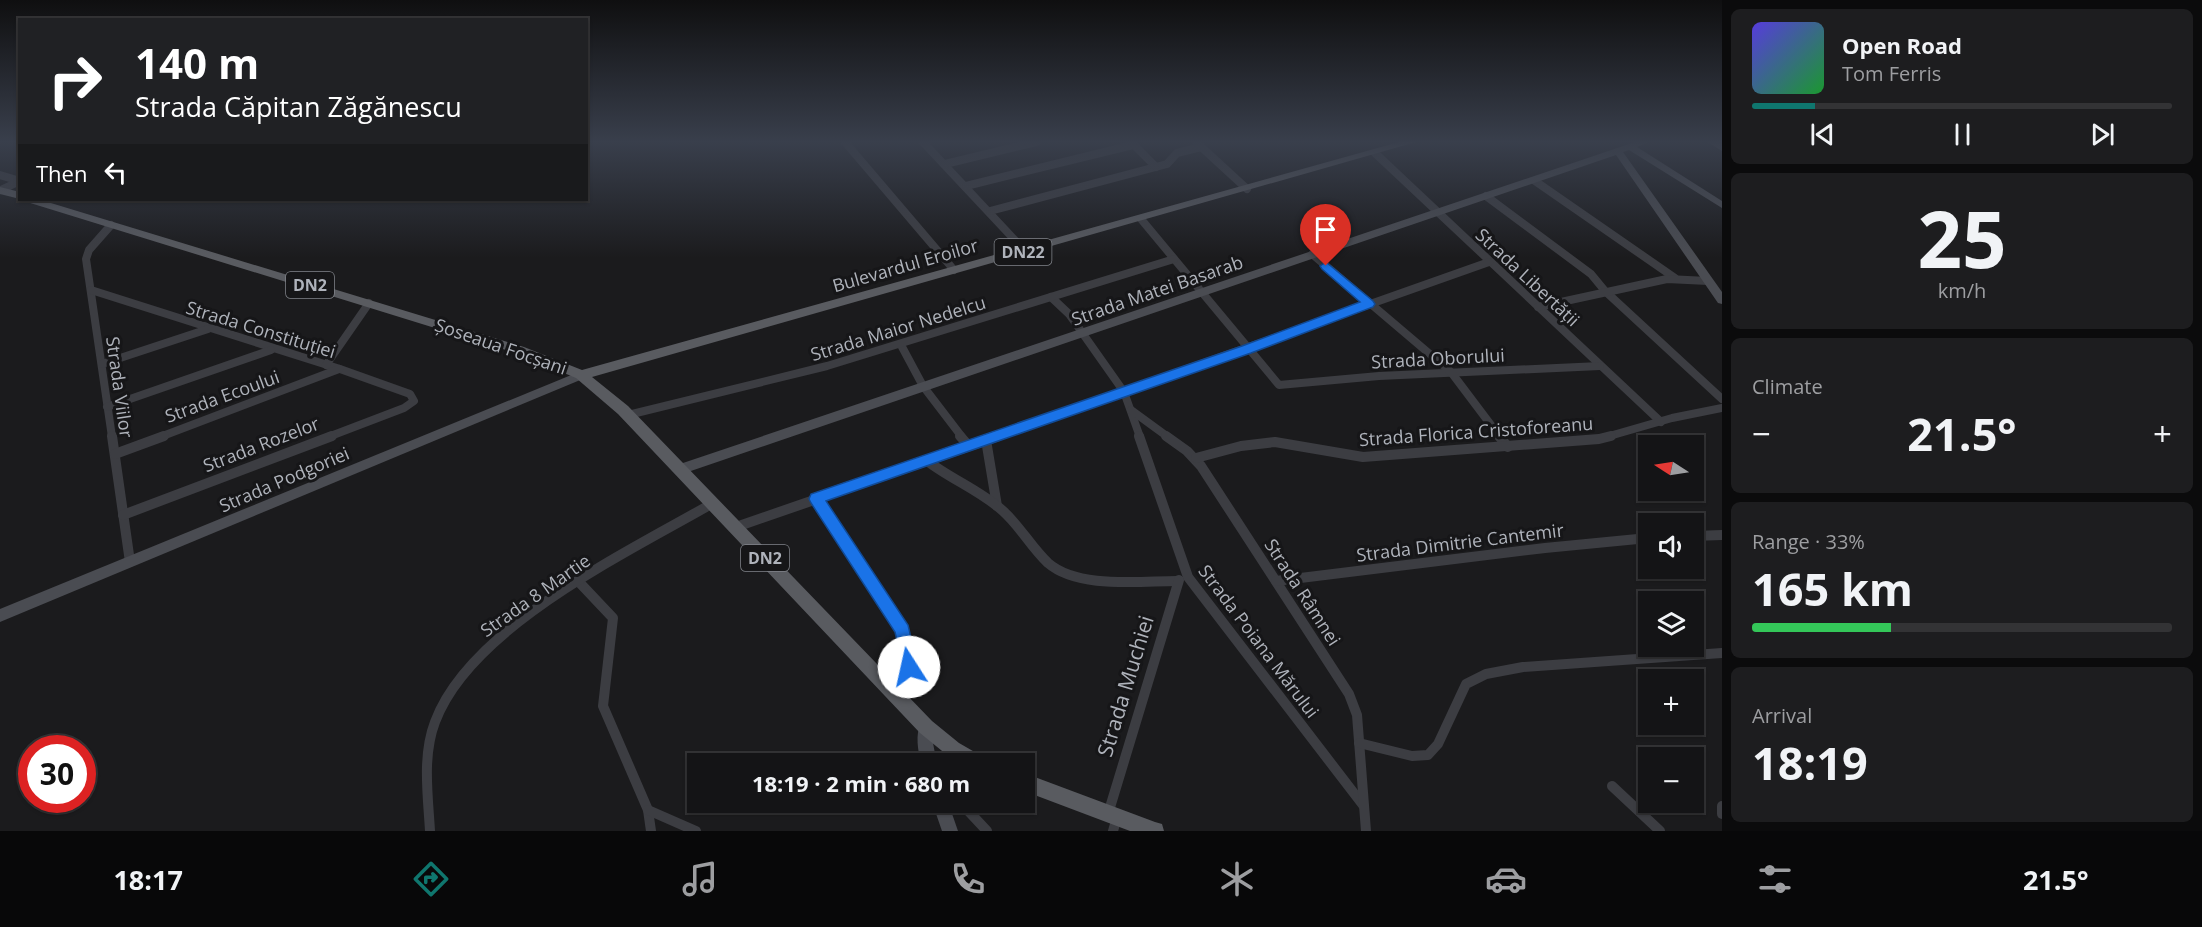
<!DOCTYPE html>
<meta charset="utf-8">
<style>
:root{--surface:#141416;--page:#1d1d1f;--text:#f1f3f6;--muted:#9d9ea1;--line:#333335;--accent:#0f766e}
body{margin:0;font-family:"Open Sans",sans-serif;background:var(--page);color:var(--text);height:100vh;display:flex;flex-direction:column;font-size:22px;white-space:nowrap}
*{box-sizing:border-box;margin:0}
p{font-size:20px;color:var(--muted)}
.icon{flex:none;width:33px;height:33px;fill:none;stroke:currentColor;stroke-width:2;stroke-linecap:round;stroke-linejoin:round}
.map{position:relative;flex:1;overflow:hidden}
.details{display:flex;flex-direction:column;gap:9px;padding:9px;background:#0b0b0c;width:480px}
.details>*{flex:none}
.banner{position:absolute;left:18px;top:18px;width:570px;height:183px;border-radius:0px;box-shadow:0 2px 4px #0004,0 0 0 2px var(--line);background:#202124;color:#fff;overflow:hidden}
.needle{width:39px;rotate:282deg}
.fabs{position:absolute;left:1638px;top:435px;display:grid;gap:12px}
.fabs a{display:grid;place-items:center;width:66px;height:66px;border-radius:0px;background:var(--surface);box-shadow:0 2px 4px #0004,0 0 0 2px var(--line);font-size:30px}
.speed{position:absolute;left:18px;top:735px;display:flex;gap:12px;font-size:30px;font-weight:700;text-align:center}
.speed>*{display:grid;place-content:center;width:78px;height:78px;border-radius:50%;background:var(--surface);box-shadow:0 2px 4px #0004,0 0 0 2px var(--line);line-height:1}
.speed .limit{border:9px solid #d22;background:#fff;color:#111}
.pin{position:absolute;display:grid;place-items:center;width:51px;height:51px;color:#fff;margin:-62px -26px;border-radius:50% 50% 50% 0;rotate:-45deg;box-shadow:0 0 6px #0007}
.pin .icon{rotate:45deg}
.me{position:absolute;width:66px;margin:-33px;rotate:350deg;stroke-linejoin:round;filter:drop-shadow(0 0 4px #0008)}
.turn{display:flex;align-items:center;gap:21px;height:126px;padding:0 18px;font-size:27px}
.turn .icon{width:78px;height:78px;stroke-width:2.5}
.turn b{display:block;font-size:42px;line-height:51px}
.then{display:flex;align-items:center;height:57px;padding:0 18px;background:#0003;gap:12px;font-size:22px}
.big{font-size:45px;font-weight:700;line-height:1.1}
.details .tile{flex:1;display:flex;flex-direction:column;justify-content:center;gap:9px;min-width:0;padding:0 21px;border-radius:9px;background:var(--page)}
.details .dial{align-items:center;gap:0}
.dial b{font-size:78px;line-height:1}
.song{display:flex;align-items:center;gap:18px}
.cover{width:72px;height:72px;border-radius:9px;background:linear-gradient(135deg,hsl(250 70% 55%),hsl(130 70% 35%))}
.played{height:6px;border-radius:3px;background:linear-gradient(90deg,var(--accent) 15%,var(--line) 15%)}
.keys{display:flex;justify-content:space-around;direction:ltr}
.heat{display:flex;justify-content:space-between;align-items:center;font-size:33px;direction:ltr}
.charge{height:9px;border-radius:4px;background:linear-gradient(90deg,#34c759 33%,var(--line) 0)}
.trip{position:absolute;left:687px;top:753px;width:348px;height:60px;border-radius:0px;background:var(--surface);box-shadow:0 2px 4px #0004,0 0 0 2px var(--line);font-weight:700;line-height:60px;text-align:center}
.dock{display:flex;height:96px;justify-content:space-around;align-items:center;background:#080809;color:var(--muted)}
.dock .icon{width:42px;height:42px}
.dock .selected{color:var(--accent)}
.dock b{font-size:27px;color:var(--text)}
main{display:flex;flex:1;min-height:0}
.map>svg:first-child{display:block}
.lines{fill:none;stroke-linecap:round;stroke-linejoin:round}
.street-far1{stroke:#3c3d42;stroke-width:8}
.street{stroke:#3c3d42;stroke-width:10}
.secondary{fill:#4a4c52;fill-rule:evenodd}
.primary{fill:#595b60;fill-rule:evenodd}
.route{fill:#1a73e8;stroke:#114b97;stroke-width:1.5}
.labels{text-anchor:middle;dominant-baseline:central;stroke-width:6;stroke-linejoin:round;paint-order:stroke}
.shield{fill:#161618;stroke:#81848a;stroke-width:1.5}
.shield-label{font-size:16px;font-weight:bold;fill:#afb3bb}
.street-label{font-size:18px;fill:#afb3bb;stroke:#161618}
.near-street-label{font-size:21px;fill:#afb3bb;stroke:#161618}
</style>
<main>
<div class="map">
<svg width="1722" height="831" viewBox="0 0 1722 831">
<rect width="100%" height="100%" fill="#1b1b1d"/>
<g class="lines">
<g class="street-far1">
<path d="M845,142L954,270"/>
<path d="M923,142L1025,251"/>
<path d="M1131,142L1156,167"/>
<path d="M1197,143L1247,189"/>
<path d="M1375,153L1661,422"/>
<path d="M945,164L1036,142"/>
<path d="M0,175L20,181"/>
<path d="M1535,181L1675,278"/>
<path d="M966,186L1133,145"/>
<path d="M1,190L20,181"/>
<path d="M1486,196L1591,274L1605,291L1722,399"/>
<path d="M990,211L1167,164L1177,153L1201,147"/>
<path d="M1141,219L1279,385L1379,376L1600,366"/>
<path d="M111,225L89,250L86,259L112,437"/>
<path d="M1312,254L1451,372L1500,437"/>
<path d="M91,290L340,369L410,394L414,401L404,408L328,437"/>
<path d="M1051,297L1069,314L1124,392L1140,437"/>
<path d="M1538,307L1667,279L1708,281"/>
<path d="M901,345L923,386L962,437"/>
<path d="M102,364L208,329"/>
<path d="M326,365L369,303"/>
<path d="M107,407L271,350"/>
<path d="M1131,410L1168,437"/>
<path d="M628,415L827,366L1174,259"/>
<path d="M160,437L339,369"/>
<path d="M994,437L1489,262"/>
<path d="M1606,437L1672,418L1722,408"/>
</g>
<g class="street">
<path d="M112,436L130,562"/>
<path d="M960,436L969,446"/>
<path d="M1139,436L1188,577L1363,805"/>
<path d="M1166,436L1187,451L1201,466L1349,694L1357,715L1366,831"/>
<path d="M1499,436L1508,447"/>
<path d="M986,440L997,506"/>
<path d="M115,454L164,436"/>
<path d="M1196,458L1241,446L1275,442L1363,457L1599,439L1611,436"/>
<path d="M926,460C950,479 980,490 1003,511C1020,526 1031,547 1048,563C1078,589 1139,581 1177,581"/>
<path d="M816,499L902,630L908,666L905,703"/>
<path d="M123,515L332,436"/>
<path d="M736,527L999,436"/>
<path d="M1694,536L1722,535"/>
<path d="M1276,581L1545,548L1648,538"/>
<path d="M579,582L613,618L603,706L648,810L651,831"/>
<path d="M1359,743L1412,756L1428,755L1438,744L1466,684L1486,674L1523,667L1722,653"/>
<path d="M1612,786L1660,831"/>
<path d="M960,802L987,831"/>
<path d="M1722,806V814"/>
<path d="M648,810L696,831"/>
<path d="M1108,814L1179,580"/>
<path d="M430,831C428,796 422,756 435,722C470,627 628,552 713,503"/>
<path d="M1113,831L1117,817"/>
</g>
<g class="secondary">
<path d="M1635,142H1648L1637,147L1722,201V208L1629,150L1623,152L1722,292V304L1718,303L1616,155L685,473H677L675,469L677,465Z"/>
<path d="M1708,142H1719L1722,144V151Z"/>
<path d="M581,371L587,375L585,378L0,622V609Z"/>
<path d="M926,720L931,722L934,727L933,743L937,764H921C918,750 915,735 921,722Z"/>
<path d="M932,802H948L958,831H942Z"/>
</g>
<g class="primary">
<path d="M1399,142H1416L592,377L628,406L932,721L959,743L985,758L988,764H961L947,755L920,733L618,414L576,378L516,353L27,202L26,200H41L524,347L582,370Z"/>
<path d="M0,187L20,192V199L0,194Z"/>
<path d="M1024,773L1155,822L1162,824L1164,831H1130L1024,791Z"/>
</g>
</g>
<linearGradient id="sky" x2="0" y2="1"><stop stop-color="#0f0f10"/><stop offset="0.55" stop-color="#393f4c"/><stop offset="1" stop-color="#393f4c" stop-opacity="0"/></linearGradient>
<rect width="1722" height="258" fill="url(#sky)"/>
<path class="route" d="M1326,262L1373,301L1375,304L1373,307L1251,353L826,501L908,625L918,667L915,672L909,675L904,672L895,632L811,503L809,499L811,494L1242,346L1360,302L1322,269L1320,266Z"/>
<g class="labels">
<g class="shield">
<rect x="994.5" y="239" width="57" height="26" rx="4.5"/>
<rect x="286" y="272" width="48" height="26" rx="4.5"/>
<rect x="741" y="545" width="48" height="26" rx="4.5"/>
</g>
<g class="shield-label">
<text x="1023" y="252">DN22</text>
<text x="310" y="285">DN2</text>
<text x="765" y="558">DN2</text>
</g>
<g class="street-label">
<text transform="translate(905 265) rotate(-16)">Bulevardul Eroilor</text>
<text transform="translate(1528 277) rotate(43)">Strada Libertății</text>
<text transform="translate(1157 290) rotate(-19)">Strada Matei Basarab</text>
<text transform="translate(898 328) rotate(-17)">Strada Maior Nedelcu</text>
<text transform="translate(261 329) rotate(17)">Strada Constituției</text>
<text transform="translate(501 346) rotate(19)">Șoseaua Focșani</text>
<text transform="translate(1438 358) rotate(-3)">Strada Oborului</text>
<text transform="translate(120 387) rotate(82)">Strada Viilor</text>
<text transform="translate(222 396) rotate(-20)">Strada Ecoului</text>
<text transform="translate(1476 431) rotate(-4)">Strada Florica Cristoforeanu</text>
<text transform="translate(261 444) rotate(-21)">Strada Rozelor</text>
<text transform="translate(284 479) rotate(-23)">Strada Podgoriei</text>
<text transform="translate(1460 542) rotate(-7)">Strada Dimitrie Cantemir</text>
<text transform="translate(1303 592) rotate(57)">Strada Râmnei</text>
<text transform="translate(535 595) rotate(-35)">Strada 8 Martie</text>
<text transform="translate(1259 641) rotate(53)">Strada Poiana Mărului</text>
</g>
<g class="near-street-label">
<text transform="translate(1125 686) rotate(-73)">Strada Muchiei</text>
</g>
</g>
</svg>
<div class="fabs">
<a><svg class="needle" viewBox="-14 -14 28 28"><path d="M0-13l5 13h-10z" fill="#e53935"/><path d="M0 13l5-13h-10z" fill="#9d9ea1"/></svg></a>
<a><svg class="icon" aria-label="sound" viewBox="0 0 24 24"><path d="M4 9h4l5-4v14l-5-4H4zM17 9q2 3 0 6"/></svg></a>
<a><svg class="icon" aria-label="layers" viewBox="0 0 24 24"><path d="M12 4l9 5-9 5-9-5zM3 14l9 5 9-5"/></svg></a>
<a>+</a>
<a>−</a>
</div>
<div class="speed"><div class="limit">30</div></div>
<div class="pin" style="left:1326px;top:266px;background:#d93025"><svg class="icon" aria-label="arrive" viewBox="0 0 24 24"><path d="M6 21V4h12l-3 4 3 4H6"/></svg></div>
<svg class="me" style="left:909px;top:667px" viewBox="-20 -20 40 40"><circle r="19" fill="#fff"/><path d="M0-13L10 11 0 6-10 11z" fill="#1a73e8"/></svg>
<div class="trip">18:19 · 2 min · 680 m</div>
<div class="banner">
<div class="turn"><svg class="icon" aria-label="right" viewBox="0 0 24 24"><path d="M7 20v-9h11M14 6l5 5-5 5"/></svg><div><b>140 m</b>Strada Căpitan Zăgănescu</div></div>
<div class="then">Then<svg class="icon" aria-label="left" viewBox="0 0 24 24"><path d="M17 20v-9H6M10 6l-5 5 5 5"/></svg></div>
</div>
</div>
<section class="details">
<div class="tile">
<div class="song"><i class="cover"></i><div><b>Open Road</b><p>Tom Ferris</p></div></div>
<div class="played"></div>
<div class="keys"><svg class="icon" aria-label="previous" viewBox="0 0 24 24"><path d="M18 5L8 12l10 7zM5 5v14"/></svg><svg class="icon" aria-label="pause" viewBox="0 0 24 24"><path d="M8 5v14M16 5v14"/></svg><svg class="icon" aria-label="next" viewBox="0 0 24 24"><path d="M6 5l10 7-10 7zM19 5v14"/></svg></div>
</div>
<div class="tile dial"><b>25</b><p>km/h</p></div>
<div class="tile"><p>Climate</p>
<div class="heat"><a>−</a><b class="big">21.5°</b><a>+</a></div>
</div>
<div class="tile"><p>Range · 33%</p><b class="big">165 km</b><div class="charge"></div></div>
<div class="tile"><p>Arrival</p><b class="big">18:19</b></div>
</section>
</main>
<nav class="dock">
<b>18:17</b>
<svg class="icon selected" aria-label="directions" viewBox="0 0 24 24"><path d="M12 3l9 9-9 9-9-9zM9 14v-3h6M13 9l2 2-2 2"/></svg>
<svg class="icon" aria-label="music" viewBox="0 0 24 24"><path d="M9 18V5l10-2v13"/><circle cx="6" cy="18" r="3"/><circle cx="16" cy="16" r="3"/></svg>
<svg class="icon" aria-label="phone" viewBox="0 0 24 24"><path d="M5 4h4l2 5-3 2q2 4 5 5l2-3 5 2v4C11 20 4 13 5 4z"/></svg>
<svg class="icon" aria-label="climate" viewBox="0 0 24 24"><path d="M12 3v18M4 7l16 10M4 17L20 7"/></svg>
<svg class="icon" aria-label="car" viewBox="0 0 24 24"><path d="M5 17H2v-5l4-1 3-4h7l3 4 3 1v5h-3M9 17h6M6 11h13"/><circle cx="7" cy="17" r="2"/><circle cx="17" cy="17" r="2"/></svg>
<svg class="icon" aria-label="filters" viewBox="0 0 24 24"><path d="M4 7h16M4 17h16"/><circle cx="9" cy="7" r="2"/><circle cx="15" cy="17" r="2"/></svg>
<b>21.5°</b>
</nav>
